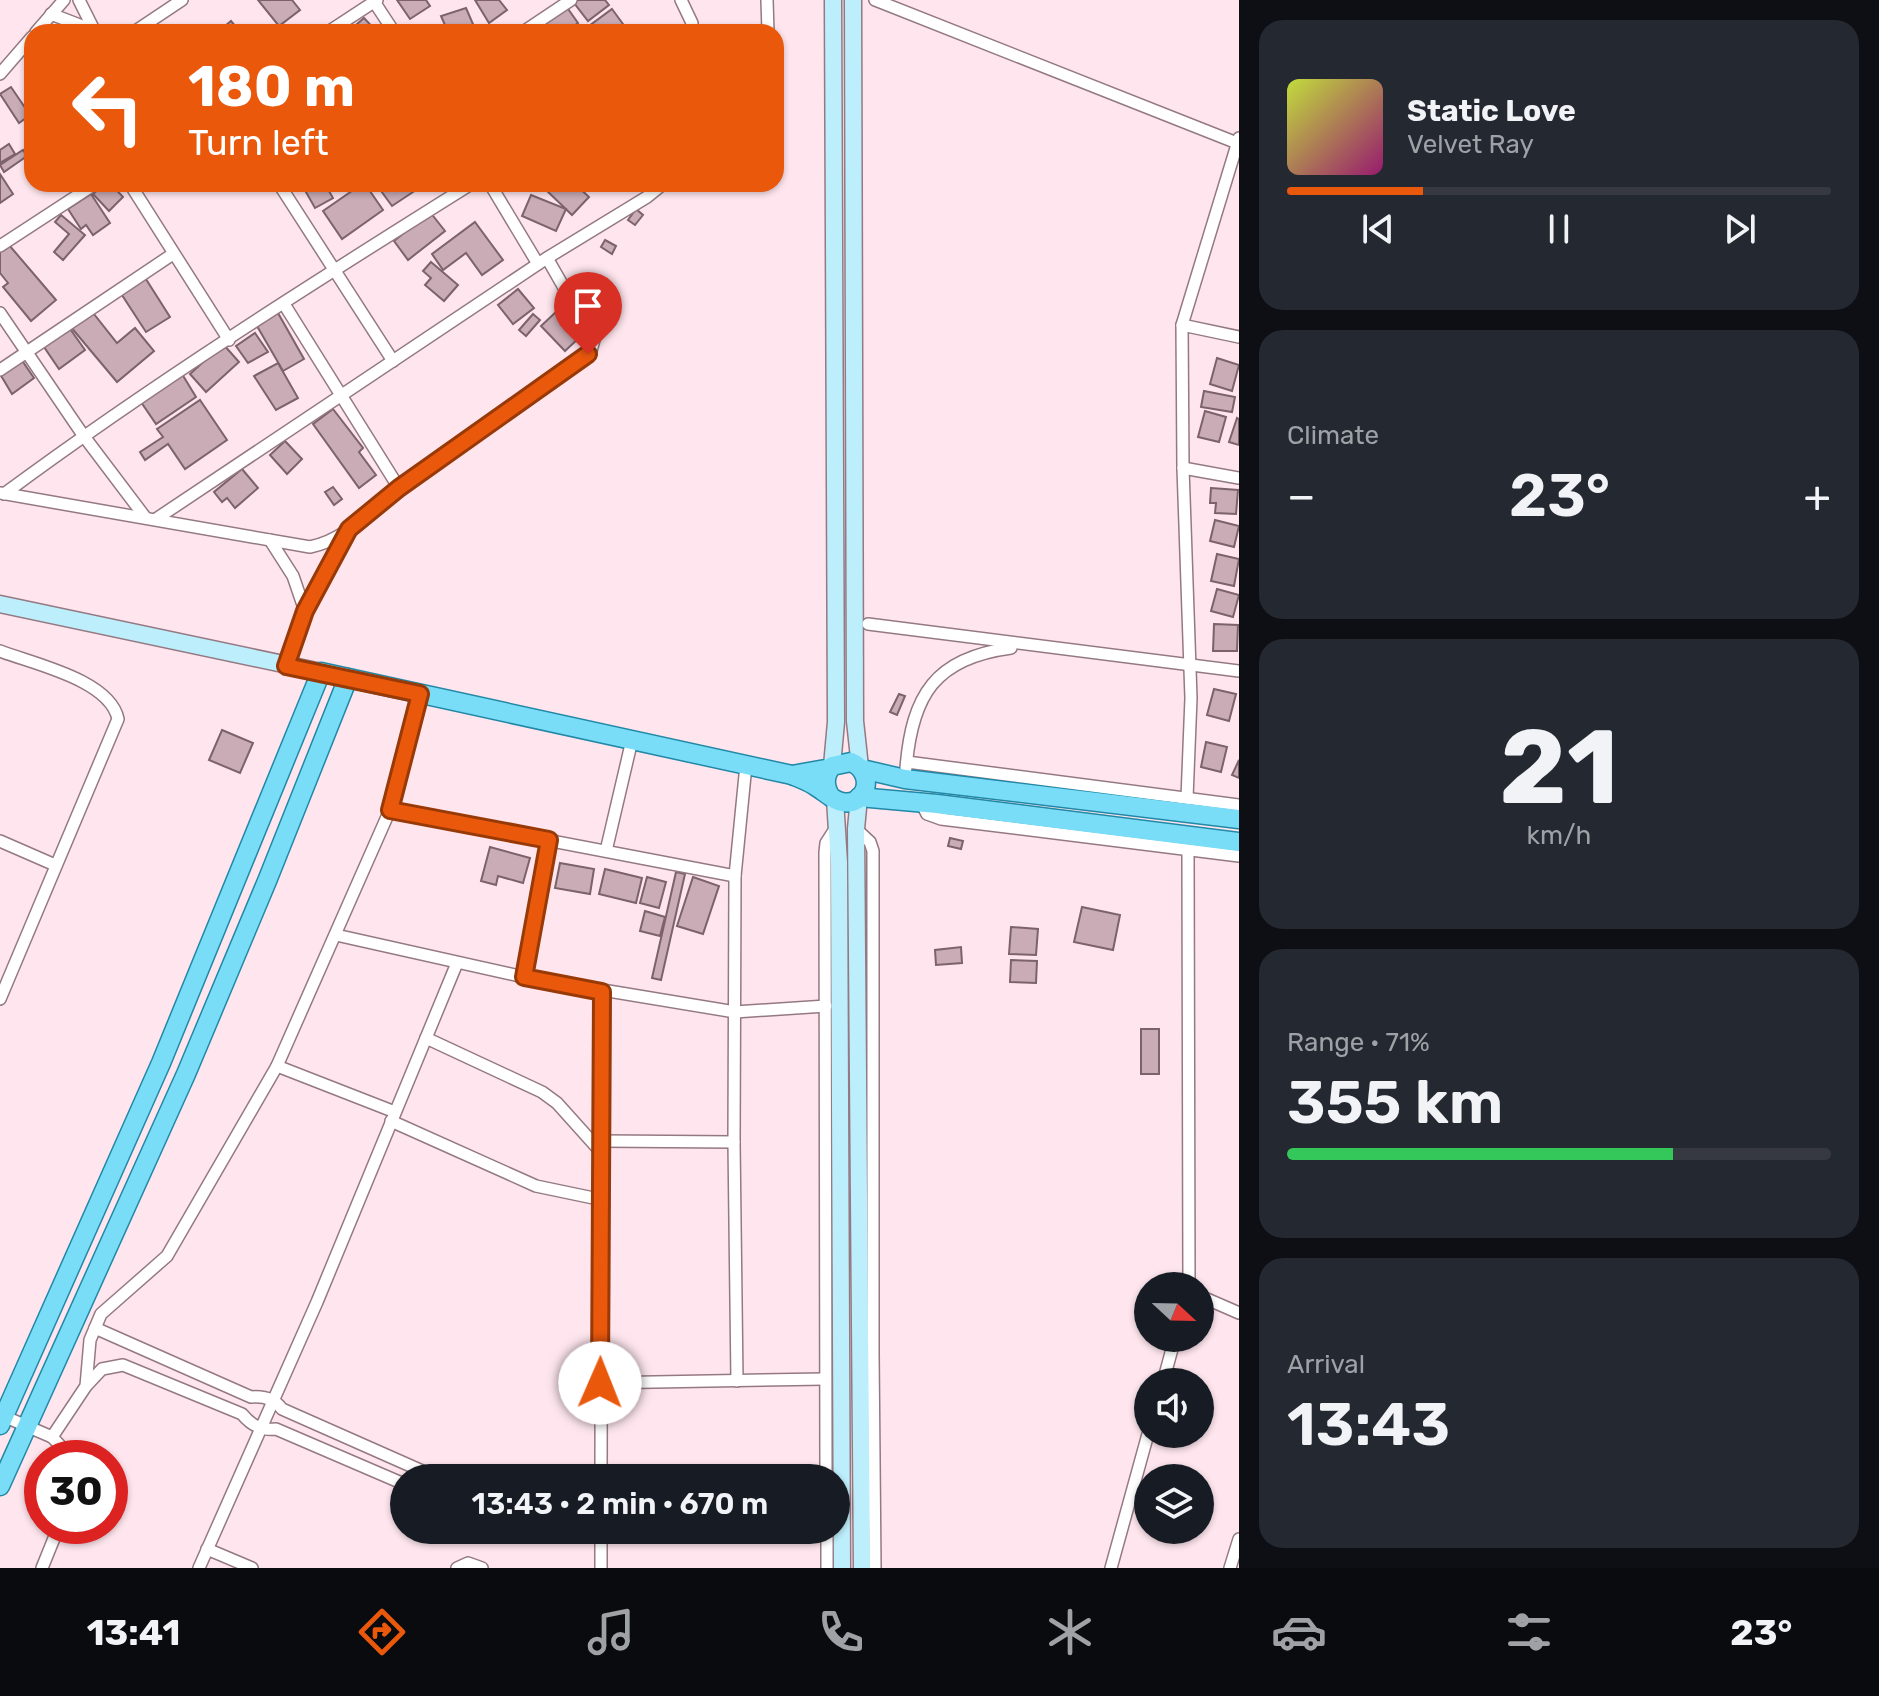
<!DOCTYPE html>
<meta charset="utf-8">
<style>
:root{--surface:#171b24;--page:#242831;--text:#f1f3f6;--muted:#9ea1a6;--line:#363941;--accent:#ea580c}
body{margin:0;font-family:Rubik,sans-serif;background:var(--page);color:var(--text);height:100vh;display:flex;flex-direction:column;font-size:30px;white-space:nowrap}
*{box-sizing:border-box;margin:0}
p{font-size:26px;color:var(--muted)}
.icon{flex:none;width:44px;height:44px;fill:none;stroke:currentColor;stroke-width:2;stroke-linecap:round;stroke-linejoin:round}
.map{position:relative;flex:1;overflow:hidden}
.drawer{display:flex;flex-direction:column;gap:20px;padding:20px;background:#0d0f14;width:640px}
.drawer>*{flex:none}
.top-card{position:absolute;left:24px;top:24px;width:760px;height:168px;border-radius:24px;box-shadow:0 2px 6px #0004;background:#ea580c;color:#fff;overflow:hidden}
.needle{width:52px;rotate:112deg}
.fabs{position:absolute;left:1134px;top:1272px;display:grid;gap:16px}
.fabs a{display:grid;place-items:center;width:80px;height:80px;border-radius:50%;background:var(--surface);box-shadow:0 2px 6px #0004;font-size:40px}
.speed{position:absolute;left:24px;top:1440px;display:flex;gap:16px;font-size:40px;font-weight:700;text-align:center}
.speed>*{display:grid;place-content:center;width:104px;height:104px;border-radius:50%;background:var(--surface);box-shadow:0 2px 6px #0004;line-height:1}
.speed .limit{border:12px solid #d22;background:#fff;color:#111}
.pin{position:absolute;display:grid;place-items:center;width:68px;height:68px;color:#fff;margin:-82px -34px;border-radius:50% 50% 50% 0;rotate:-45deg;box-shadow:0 0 8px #0007}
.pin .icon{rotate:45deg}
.me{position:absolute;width:88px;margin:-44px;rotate:1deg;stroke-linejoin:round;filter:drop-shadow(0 0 6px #0008)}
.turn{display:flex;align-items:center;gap:28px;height:168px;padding:0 32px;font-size:36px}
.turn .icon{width:104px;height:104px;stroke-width:2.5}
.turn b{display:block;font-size:56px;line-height:68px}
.big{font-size:60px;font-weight:600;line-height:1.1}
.drawer .tile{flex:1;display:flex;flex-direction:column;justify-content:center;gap:12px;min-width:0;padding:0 28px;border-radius:24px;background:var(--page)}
.drawer .dial{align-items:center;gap:0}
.dial b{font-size:104px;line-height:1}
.song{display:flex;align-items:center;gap:24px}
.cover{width:96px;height:96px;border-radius:12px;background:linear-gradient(135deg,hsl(70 70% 55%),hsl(320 70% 35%))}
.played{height:8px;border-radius:4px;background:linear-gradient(90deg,var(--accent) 25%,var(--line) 25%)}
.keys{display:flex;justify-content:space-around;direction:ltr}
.heat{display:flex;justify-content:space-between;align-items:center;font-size:44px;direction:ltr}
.charge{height:12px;border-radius:6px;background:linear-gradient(90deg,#34c759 71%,var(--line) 0)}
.trip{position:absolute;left:390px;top:1464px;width:460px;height:80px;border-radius:40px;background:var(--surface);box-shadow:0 2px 6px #0004;font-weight:600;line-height:80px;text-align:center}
.menu{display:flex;height:128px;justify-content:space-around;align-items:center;background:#090b0e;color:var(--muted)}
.menu .icon{width:56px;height:56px}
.menu .on{color:var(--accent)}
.menu b{font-size:36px;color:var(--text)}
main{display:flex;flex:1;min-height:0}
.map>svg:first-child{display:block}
.building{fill:#c9acb5;stroke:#7c626a;stroke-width:2}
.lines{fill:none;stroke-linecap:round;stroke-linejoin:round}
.street-casing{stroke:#947982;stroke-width:14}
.secondary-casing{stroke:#947982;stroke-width:19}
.primary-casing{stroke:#2188a6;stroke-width:21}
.street{stroke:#fff;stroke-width:11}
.secondary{stroke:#bdeefb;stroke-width:16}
.primary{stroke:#7addf8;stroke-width:18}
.route-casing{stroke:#983908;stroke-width:20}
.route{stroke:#ea580c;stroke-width:14}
</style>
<main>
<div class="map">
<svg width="1239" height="1568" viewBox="0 0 1239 1568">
<rect width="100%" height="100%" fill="#ffe6ee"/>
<g class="building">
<path d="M258,0H292L300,10L279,26Z"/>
<path d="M397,0H426L430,6L410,19Z"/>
<path d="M475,0H499L507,10L489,23Z"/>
<path d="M578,0H605L609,5L588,21L574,3Z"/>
<path d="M566,6L578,23L565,32H532Z"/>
<path d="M466,8L476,31L448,32L441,16Z"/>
<path d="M612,9L623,24L613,32H594L589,26Z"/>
<path d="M364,18L377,32H348Z"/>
<path d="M231,21L240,32H218Z"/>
<path d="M11,87L30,115L19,123L0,94Z"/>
<path d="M9,144L15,154L0,163V150Z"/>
<path d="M23,150L27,156L4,172L0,165Z"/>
<path d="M0,174L13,194L0,203Z"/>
<path d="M104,184H111L123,197L109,211L93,194Z"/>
<path d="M305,184H325L333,198L315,208L302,185Z"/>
<path d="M362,184H365L383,210L342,239L323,211Z"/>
<path d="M376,184H412L416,190L392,206Z"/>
<path d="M548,184H575L589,197L572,215L544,188Z"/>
<path d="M91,194L110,223L93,235L86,225L81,229L68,209Z"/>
<path d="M531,195L566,209L556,231L522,216Z"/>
<path d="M636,209L643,215L635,225L628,220Z"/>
<path d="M430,212L445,231L408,260L394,241Z"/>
<path d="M61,215L85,235L63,260L54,252L69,234L55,222Z"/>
<path d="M475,222L503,260L482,275L466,253L443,270L432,254Z"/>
<path d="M605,240L616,246L612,254L601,247Z"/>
<path d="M9,245L56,300L31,321L3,287L8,283L0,273V252Z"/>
<path d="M431,262L458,285L444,301L425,285L431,278L423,271Z"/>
<path d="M144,276L170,317L146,332L120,292Z"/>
<path d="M518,289L534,308L513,324L498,305Z"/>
<path d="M90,309L117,343L135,328L154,351L117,382L70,326Z"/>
<path d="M557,311L581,336L565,351L541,326Z"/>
<path d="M278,313L304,359L283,371L257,326Z"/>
<path d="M533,314L540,320L526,336L519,330Z"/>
<path d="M68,326L85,350L59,369L42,344Z"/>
<path d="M255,333L268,352L248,363L236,346Z"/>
<path d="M223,344L239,362L206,392L190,374Z"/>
<path d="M1217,358L1239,365L1232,391L1210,384Z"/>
<path d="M21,359L34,378L12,394L0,374Z"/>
<path d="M278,363L298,398L276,410L254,376Z"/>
<path d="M182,374L196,397L156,424L141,402Z"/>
<path d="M1204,391L1235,397L1232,412L1201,407Z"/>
<path d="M200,400L227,440L185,469L168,444L145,460L140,452L163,437L157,429Z"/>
<path d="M333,409L363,448L359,452L376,475L359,488L313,424Z"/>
<path d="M1205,411L1226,417L1219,442L1198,437Z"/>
<path d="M1237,418L1239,419V445L1229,442Z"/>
<path d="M285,441L302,459L287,474L270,455Z"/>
<path d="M242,469L258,488L235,508L227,498L222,502L214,492Z"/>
<path d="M333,487L342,499L334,505L325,492Z"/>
<path d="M1211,488L1238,490L1236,514L1215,513L1216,503H1210Z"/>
<path d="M1215,520L1239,526L1234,547L1210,541Z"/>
<path d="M1217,554L1239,559L1234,586L1211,581Z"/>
<path d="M1217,589L1239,595L1233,617L1211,611Z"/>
<path d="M1214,624L1238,625L1237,651H1213Z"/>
<path d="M1214,689L1236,694L1229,721L1207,715Z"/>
<path d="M899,694L905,696L897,715L890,712Z"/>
<path d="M222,730L253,743L240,773L209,760Z"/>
<path d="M1206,742L1227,747L1221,772L1201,767Z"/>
<path d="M1239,760V778L1232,775Z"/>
<path d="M950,838L963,841L961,849L948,846Z"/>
<path d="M490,847L530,858L523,883L498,876L496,885L481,881Z"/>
<path d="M560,863L594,869L590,894L555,888Z"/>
<path d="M605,869L642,878L636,903L599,894Z"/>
<path d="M676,872L685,874L661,980L652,978Z"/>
<path d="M647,877L666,882L659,908L640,903Z"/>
<path d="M693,877L719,886L703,934L677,926Z"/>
<path d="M1082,907L1120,915L1113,950L1074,942Z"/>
<path d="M645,911L665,917L660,936L640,931Z"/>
<path d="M1011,927L1038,929L1036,955L1009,954Z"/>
<path d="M961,947L962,963L936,965L935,950Z"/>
<path d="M1011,960L1037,961L1036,983L1010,982Z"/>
<rect x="1141" y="1029" width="18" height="45"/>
</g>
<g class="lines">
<defs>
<g id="street">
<path d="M79,0L95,32"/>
<path d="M373,0L394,32"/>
<path d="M681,0L692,23V32"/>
<path d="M767,0L768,32"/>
<path d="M875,0L1237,143"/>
<path d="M51,14L95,31"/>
<path d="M36,32L64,0"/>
<path d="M134,32L182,0"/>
<path d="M328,32L377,0"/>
<path d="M523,32L571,0"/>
<path d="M0,74L32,37"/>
<path d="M130,184L229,340"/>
<path d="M279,184L393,361"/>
<path d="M490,184L538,264"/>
<path d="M0,246L95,184"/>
<path d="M284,304L399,488"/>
<path d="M0,313L83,435L145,517"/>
<path d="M1182,325L1239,138"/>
<path d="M0,370L173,254"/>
<path d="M1183,468L1239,478"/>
<path d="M0,493L310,547C347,540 372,508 401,487C464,441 532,400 591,351L594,340L547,258"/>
<path d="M4,494C154,383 313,283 471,184"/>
<path d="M156,519L547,258L647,197L663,184"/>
<path d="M270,540L293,576L305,611"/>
<path d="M868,624L1239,671"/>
<path d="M0,651C34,664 110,680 118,719L0,999"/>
<path d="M286,666L305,611L347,532"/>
<path d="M907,762L1239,805"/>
<path d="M906,768C912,695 935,658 1011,648"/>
<path d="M1187,798L1191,698L1183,468L1182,325L1239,337"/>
<path d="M921,802L927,814L941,819L1239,856"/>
<path d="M390,810L735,876"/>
<path d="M856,829L870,842L873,851V1353L875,1568"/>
<path d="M0,841L55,865"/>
<path d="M606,851L632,740"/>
<path d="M1188,851L1189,1286"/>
<path d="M336,935L524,977L735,1012L826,1006"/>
<path d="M524,977L549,840"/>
<path d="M426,1038L542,1092L557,1103L601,1152"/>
<path d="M277,1066L395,1112"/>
<path d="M391,1121L536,1186L603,1200"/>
<path d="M601,1141L734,1142"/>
<path d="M1200,1296L1239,1313"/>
<path d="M95,1328L251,1397C263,1396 275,1399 282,1409L438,1478"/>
<path d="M737,1381L734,1142L735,876L746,765"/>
<path d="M1163,1382L1175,1338"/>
<path d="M600,1383L825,1379"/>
<path d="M87,1385L102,1369L123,1365L242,1414C251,1425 261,1431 276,1429L404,1484"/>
<path d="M1,1415L52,1437L72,1458"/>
<path d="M52,1437L86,1386L90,1340L101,1314L167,1256L277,1066L390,810L420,694"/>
<path d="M601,1478L602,992"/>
<path d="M826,1478L825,852L826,843L837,826"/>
<path d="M545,1530H598"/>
<path d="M827,1530V1568"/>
<path d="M207,1549L252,1568"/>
<path d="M42,1568L59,1526"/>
<path d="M199,1568L317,1302L457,963"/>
<path d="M457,1568L468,1563L482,1568"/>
<path d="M601,1568V1530"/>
<path d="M1111,1568L1148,1434"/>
<path d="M1230,1568L1239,1539"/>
</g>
<g id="secondary">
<path d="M853,0L855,721L860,767"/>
<path d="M0,604L321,672"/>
<path d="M832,766L836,722L833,0"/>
<path d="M859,797L856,829L862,1568"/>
<path d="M835,799L839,863L842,1568"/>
</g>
<g id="primary">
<path d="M831,768L792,775C799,778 808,781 815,786C824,791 832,800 842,802C867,807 876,773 851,762L832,766C824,776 824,786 831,797"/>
<path d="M862,769L905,779L1239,819"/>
<path d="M859,797L937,804L1239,842"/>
<path d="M0,1425L161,1063L321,672L792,775"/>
<path d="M0,1486L186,1074L267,881L348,678"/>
</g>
</defs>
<use href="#street" class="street-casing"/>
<use href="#secondary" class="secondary-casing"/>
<use href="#primary" class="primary-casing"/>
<use href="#street" class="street"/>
<use href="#secondary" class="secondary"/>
<use href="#primary" class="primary"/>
</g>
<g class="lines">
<defs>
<path id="route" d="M588,354L399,488L349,529L305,611L286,666L420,694L390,810L549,840L524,977L602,992L600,1383"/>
</defs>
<use href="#route" class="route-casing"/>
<use href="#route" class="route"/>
</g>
</svg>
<div class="fabs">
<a><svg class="needle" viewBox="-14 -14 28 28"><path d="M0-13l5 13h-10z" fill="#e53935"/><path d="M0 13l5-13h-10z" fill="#9ea1a6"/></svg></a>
<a><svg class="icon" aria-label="sound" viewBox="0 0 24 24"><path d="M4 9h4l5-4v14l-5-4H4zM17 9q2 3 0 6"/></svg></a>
<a><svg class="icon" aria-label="layers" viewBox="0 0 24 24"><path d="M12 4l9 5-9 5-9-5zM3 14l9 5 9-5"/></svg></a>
</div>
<div class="speed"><div class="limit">30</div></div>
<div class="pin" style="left:588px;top:354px;background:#d93025"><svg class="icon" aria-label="arrive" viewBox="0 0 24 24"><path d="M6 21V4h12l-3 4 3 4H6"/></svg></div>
<svg class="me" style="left:600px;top:1383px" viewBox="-20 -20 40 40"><circle r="19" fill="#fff"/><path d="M0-13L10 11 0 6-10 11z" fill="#ea580c"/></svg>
<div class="trip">13:43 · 2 min · 670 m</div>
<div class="top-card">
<div class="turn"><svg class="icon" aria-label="left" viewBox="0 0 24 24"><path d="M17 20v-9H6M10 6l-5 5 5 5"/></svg><div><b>180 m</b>Turn left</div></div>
</div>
</div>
<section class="drawer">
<div class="tile">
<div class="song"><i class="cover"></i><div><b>Static Love</b><p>Velvet Ray</p></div></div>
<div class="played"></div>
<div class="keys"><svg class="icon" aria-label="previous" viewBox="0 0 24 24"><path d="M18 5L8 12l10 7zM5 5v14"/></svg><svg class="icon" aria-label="pause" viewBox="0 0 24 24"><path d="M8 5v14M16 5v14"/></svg><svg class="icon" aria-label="next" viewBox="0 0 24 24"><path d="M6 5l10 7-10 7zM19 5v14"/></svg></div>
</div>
<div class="tile"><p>Climate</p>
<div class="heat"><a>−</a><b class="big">23°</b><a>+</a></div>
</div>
<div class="tile dial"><b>21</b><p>km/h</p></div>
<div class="tile"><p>Range · 71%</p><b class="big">355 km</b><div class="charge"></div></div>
<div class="tile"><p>Arrival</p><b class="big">13:43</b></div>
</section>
</main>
<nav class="menu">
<b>13:41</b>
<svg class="icon on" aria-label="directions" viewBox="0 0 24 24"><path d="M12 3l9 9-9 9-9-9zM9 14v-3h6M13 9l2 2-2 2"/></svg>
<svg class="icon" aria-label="music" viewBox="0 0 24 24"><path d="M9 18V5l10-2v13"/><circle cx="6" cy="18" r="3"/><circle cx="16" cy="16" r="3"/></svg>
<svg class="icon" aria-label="phone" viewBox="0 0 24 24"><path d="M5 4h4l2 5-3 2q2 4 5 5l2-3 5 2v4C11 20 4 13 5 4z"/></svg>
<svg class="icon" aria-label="climate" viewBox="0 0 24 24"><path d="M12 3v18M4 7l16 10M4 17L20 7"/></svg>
<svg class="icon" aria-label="car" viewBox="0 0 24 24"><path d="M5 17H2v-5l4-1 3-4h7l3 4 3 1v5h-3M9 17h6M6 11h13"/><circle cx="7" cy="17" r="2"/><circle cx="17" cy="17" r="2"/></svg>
<svg class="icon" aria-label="filters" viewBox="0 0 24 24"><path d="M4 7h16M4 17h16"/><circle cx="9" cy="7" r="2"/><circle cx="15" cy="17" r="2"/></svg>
<b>23°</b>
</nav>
